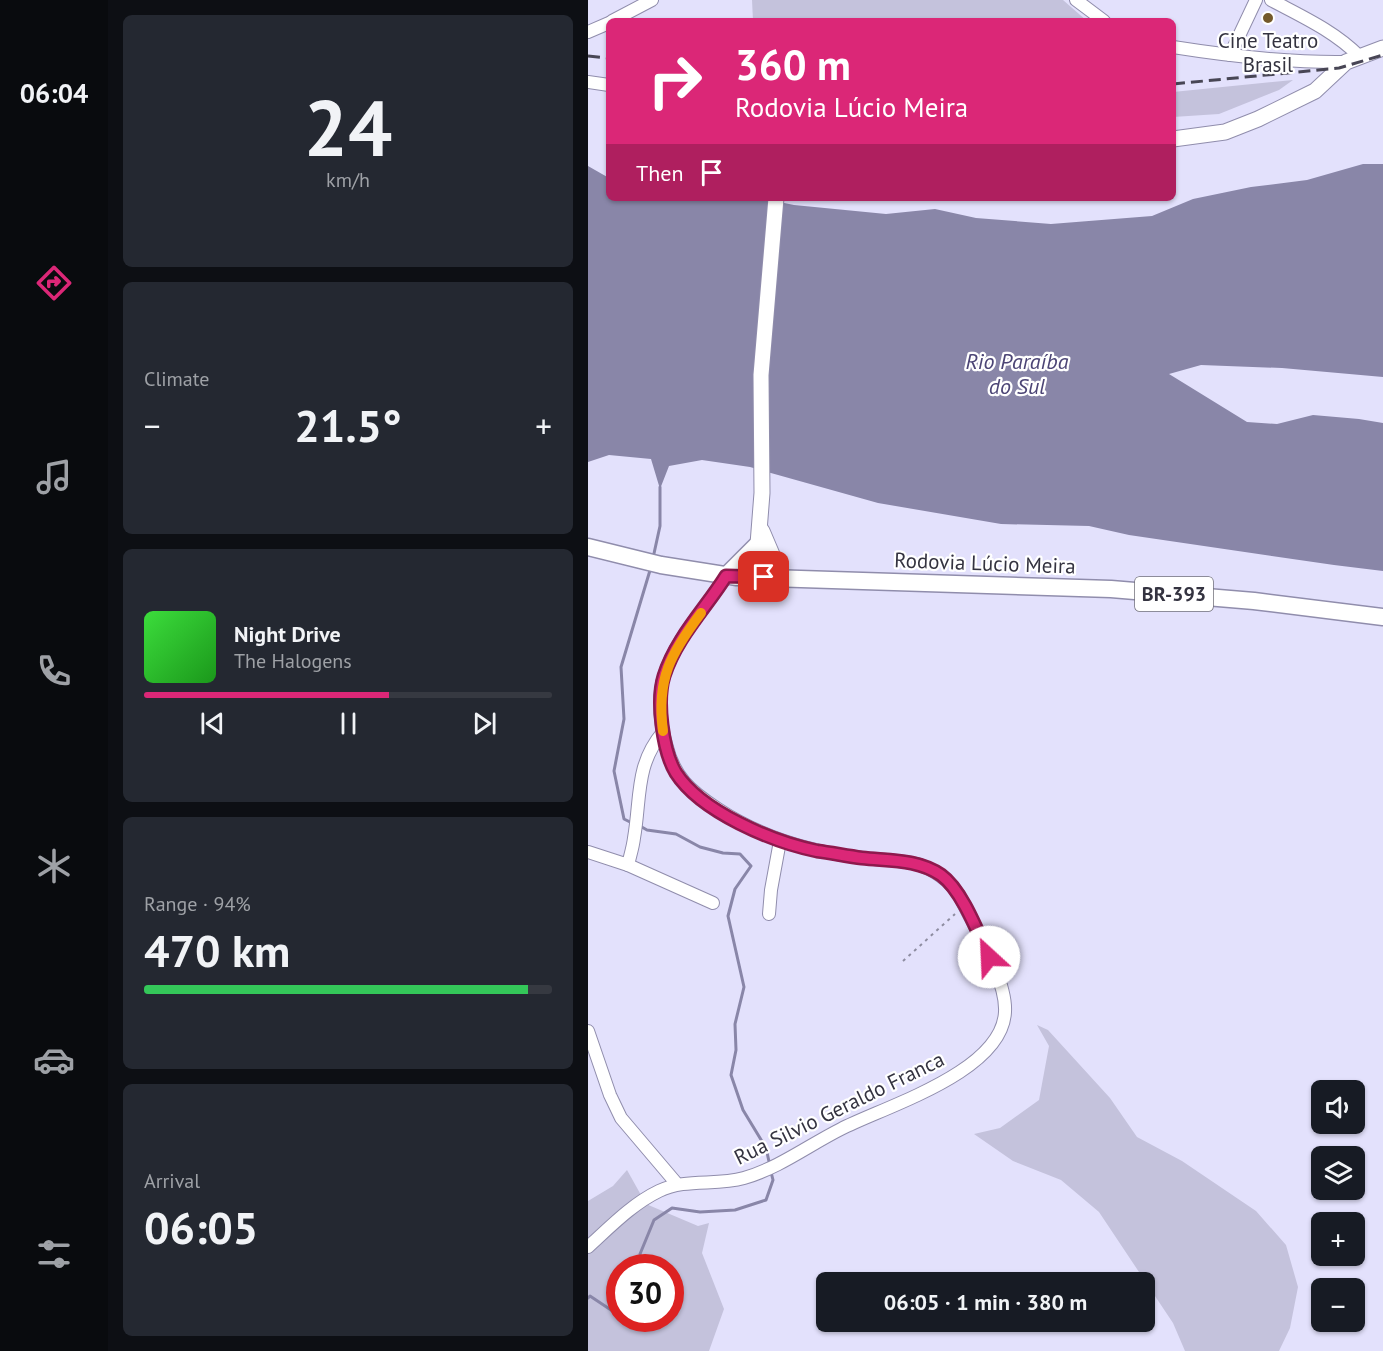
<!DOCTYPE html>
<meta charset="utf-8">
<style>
:root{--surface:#171b24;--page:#242831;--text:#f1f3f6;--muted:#9ea1a6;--line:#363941;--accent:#db2777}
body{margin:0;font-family:"PT Sans",sans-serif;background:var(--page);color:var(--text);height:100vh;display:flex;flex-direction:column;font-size:22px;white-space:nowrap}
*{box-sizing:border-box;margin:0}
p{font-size:20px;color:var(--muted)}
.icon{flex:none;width:33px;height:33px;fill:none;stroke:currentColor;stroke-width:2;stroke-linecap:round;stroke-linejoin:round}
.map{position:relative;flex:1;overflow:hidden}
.panel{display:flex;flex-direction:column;gap:15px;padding:15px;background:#0d0f14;width:480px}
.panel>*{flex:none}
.hud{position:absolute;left:18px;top:18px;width:570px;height:183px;border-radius:9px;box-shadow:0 2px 4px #0004;background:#db2777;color:#fff;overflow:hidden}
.fabs{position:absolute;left:723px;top:1080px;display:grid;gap:12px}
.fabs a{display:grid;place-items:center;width:54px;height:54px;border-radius:9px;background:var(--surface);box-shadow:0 2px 4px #0004;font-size:30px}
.speed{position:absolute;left:18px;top:1254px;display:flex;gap:12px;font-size:30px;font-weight:700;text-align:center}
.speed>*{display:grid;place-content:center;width:78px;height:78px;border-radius:50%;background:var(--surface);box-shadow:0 2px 4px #0004;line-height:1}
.speed .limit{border:9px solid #d22;background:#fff;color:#111}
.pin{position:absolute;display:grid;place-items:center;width:51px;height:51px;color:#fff;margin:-26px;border-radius:12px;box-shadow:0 3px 9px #0006}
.me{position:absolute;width:66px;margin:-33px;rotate:335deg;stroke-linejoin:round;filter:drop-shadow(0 0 4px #0008)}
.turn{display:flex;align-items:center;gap:21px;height:126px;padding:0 30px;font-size:27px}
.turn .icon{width:78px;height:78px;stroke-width:2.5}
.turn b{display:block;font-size:42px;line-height:51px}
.then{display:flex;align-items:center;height:57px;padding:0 30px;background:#0003;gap:12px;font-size:22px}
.big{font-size:45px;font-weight:700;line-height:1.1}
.panel .widget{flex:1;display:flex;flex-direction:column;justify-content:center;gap:9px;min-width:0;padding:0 21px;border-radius:9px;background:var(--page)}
.panel .dial{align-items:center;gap:0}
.dial b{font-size:78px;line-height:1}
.song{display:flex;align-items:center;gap:18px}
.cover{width:72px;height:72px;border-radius:9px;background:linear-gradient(135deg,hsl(120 70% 55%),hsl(120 70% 35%))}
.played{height:6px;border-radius:3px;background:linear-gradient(90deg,var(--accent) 60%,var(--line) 60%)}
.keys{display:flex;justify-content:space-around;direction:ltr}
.heat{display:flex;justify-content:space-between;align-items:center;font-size:33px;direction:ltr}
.charge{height:9px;border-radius:4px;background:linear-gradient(90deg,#34c759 94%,var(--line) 0)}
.trip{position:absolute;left:228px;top:1272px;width:339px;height:60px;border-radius:9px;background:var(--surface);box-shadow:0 2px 4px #0004;font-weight:700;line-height:60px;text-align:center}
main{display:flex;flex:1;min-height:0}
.tab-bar{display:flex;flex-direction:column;width:108px;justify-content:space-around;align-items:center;background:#090b0e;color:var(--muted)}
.tab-bar .icon{width:42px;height:42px}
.tab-bar .selected{color:var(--accent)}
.tab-bar b{font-size:27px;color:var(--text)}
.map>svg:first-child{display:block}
.green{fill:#c4c2dc;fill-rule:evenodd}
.water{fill:#8986a8}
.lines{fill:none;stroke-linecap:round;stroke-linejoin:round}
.stream{stroke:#8986a8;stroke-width:3}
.minor-casing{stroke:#908dac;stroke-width:14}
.major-casing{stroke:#908dac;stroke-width:17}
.highway-casing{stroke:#908dac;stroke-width:19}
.path{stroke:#8e8da1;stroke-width:2;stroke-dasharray:3 4.5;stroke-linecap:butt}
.minor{stroke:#fff;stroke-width:12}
.major{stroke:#fff;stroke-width:15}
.highway{stroke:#fff;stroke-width:16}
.rail{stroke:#484655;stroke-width:3;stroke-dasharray:12 6;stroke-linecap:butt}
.route-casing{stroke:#8e194d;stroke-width:15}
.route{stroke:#db2777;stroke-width:10}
.slow{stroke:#f59e0b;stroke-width:10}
.poi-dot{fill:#74592b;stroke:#fff;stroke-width:2}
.labels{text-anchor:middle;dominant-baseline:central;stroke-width:4.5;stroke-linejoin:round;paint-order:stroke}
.shield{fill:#fff;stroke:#717079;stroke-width:1.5}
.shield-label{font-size:20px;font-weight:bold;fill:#343340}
.poi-label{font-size:21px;fill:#343340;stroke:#fff}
.street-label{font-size:21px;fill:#343340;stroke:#fff}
.water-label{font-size:22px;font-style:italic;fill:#4c4576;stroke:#fff}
</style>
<main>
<nav class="tab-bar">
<b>06:04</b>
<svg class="icon selected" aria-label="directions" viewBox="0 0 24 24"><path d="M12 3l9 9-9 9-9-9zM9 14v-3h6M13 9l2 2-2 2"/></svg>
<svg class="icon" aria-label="music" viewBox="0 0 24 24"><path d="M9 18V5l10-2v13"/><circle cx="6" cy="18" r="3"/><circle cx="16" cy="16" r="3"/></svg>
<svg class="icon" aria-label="phone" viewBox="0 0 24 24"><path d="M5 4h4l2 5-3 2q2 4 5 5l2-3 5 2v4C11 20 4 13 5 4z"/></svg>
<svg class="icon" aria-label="climate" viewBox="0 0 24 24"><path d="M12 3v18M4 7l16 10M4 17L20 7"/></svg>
<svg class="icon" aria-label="car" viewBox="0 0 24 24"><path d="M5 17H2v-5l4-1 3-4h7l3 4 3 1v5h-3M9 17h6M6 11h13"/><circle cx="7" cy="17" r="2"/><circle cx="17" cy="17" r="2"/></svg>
<svg class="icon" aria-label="filters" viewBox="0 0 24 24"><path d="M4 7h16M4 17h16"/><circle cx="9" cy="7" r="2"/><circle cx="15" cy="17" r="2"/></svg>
</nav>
<section class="panel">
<div class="widget dial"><b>24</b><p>km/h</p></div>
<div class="widget"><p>Climate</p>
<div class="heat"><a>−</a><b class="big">21.5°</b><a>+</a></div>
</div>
<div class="widget">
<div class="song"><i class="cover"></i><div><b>Night Drive</b><p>The Halogens</p></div></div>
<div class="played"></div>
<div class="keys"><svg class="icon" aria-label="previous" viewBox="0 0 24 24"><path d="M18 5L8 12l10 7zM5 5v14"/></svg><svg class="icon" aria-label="pause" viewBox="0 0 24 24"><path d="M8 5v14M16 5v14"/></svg><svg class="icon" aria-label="next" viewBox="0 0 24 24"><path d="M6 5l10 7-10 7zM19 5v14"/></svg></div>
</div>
<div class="widget"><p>Range · 94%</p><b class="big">470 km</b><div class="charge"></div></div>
<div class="widget"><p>Arrival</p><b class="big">06:05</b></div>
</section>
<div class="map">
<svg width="795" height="1351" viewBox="0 0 795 1351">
<rect width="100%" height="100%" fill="#e3e1fc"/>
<g class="green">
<path d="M164,0H475L499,21H165Z"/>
<path d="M705,80L691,90L631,114L585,117V92Z"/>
<path d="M449,1025L460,1030L522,1098L549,1137L594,1161L668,1211L698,1245L710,1287L702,1328L691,1351H597L585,1323L511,1212L473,1180L425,1161L386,1134L412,1128L451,1100L461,1046Z"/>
<path d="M39,1170L58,1204L110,1226L121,1223L114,1253L136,1309L121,1351H0V1201L25,1186ZM32,1268H82V1318H32Z"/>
</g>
<path class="water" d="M775,164H795V377L694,368L613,365L581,374L659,422L689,424L725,415L771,419L795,423V571L746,565L541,535L501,526L413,524L290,503L162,467L114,460L81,466L72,489L63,459L21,455L0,462V166L21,178V198H113L126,200L133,198H172L206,205L298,214L347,209L388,218L463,224L564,216L605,199L663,187L719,180Z"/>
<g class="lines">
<g class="stream">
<path d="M65,558L72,526V487"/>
<path d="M46,824L36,819L26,771L36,719L33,667L63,567"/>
<path d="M52,826L59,830L88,834L112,847L135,853L152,854L163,866L147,889L140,916L156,987L147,1024L148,1050L143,1075L155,1110L178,1148L182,1166"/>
<path d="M55,1268L52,1254L66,1220L84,1208L112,1212L147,1210L178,1200L185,1180L183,1172"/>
<path d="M0,1298L2,1296L32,1316"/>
</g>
<defs>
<g id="minor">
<path d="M488,0L516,21"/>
<path d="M683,0C715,17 746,31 771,56"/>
<path d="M24,21L64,0"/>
<path d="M0,32L21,23"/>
<path d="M585,47C642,56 700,63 758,62"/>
<path d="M642,55L668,0"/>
<path d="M0,82L21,85"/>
<path d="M0,852L40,865C42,856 45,847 46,838C53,798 47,765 75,732"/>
<path d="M40,865L125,903"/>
<path d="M181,914L183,890L192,841"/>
<path d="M0,1031L22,1095L33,1118L89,1184"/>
<path d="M0,1247C22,1227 44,1204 71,1191C98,1178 127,1186 156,1178C191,1168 221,1145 253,1129C298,1106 414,1072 417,1012C419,979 385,925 371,895C360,879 347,870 329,864C311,860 293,860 275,858C222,852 174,838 130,809C102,791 86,777 78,744C72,722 69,698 76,676C87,639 118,608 138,576"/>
</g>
<g id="major">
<path d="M585,139L637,132L670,119L727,91L758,62L795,48"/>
<path d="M174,531L194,578"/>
<path d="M176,577L170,544L174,493L173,375L188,198"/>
</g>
<g id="highway">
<path d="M0,547L73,565L149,577L523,589L666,601L795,617"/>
<path d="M138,576L170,544"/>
</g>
</defs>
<use href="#minor" class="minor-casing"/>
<use href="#major" class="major-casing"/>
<use href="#highway" class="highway-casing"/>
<path class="path" d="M315,961L367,914"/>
<use href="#minor" class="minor"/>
<use href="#major" class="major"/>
<use href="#highway" class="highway"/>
<g class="rail">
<path d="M0,56L21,58"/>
<path d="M585,84L751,68L795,55"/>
</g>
</g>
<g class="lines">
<defs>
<path id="route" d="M176,577L138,576C118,608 88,638 76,676C71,692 72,709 74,725C76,741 80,760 88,773C113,812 185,842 229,851C244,853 259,856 274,858C301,861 330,859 353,875C374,890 390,933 401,957"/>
</defs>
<use href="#route" class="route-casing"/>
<use href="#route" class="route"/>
<path class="slow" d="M75,731C68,679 83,653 113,613"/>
</g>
<circle class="poi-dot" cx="680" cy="18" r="6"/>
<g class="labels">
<rect class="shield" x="547" y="577" width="78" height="34" rx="4.5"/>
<g class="shield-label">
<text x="586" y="594">BR-393</text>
</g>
<g class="poi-label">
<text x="680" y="40">Cine Teatro<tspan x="680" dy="24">Brasil</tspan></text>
</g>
<g class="street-label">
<text transform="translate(397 563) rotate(2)">Rodovia Lúcio Meira</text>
<text transform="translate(251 1108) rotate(-26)">Rua Silvio Geraldo Franca</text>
</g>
<g class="water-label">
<text x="429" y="361">Rio Paraíba<tspan x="429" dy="25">do Sul</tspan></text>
</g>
</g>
</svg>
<div class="fabs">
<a><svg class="icon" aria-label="sound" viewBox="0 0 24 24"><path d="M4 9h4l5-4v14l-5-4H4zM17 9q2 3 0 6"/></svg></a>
<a><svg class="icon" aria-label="layers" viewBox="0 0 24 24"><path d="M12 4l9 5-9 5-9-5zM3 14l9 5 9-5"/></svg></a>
<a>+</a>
<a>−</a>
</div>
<div class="speed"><div class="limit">30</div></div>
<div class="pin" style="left:176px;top:577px;background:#d93025"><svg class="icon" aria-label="arrive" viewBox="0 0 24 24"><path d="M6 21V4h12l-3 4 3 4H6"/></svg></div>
<svg class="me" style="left:401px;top:957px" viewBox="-20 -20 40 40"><circle r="19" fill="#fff"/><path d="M0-13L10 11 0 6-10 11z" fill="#db2777"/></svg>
<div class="trip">06:05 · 1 min · 380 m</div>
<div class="hud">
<div class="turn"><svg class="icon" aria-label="right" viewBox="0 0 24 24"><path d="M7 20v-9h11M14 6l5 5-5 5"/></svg><div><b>360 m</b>Rodovia Lúcio Meira</div></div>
<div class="then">Then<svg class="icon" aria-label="arrive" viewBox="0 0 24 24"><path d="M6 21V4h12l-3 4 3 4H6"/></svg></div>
</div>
</div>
</main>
